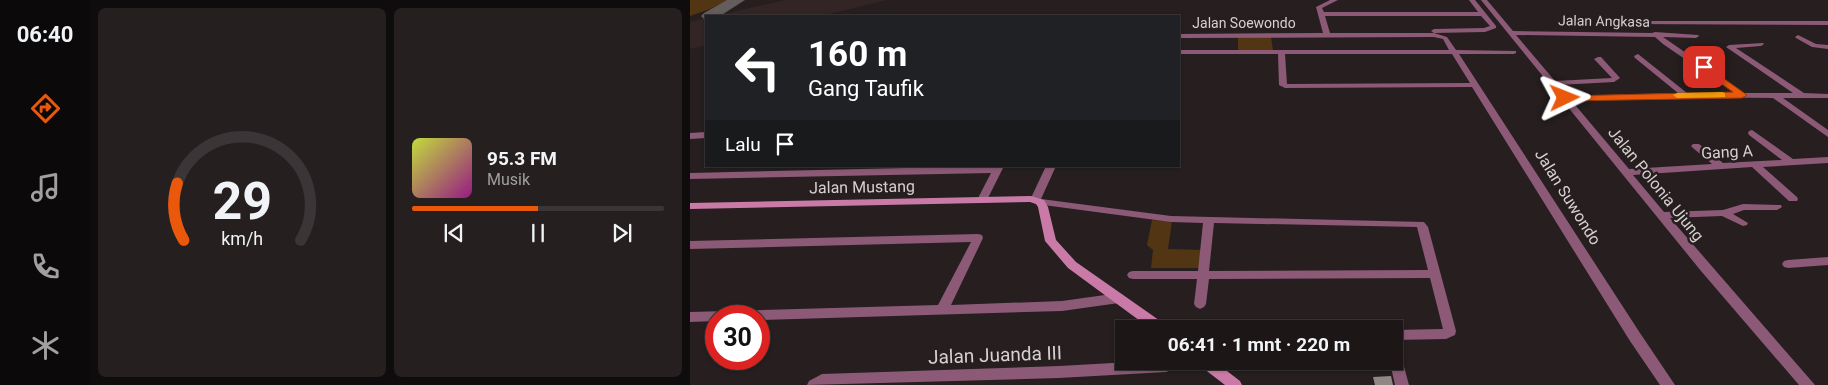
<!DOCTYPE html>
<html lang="id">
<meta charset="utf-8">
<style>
:root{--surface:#1c1617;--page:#251f20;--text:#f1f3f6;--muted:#a09fa1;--line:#3a3536;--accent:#ea580c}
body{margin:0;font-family:Roboto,sans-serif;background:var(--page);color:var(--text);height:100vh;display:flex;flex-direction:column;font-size:19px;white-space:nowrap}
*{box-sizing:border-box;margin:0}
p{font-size:16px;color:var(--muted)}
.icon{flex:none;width:28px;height:28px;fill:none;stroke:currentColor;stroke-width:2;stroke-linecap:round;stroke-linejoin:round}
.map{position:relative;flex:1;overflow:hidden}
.drawer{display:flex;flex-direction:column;gap:8px;padding:8px;background:#0f0c0d;width:600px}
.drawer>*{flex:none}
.guide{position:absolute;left:15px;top:15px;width:475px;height:152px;border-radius:0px;box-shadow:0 1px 4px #0004,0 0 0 1px var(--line);background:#202124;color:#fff;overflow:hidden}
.speed{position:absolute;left:15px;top:305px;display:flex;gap:10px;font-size:25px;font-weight:700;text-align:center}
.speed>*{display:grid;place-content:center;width:65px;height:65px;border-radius:50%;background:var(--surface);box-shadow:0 1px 4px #0004,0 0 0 1px var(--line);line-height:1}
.speed .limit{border:8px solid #d22;background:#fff;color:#111}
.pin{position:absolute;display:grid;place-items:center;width:42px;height:42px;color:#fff;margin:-21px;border-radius:10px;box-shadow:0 2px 8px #0006}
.me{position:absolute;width:55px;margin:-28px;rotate:88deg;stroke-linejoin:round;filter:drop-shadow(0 0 4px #0008)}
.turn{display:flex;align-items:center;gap:18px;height:105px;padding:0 20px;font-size:22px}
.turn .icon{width:65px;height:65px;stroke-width:2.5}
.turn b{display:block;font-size:35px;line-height:42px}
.then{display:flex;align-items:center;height:48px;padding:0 20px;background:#0003;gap:10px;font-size:19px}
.drawer .widget{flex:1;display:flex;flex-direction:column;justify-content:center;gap:8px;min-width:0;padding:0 18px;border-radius:8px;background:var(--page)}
.drawer .dial{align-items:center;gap:0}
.dial svg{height:130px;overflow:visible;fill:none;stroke:var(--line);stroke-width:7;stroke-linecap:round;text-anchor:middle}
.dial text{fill:var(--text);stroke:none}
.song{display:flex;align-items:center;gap:15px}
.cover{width:60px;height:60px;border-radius:8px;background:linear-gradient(135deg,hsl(70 70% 55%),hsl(310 70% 35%))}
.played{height:5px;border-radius:2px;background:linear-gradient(90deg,var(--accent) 50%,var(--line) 50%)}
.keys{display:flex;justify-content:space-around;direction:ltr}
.drawer .tiles{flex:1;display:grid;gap:8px;grid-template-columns:repeat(2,1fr)}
.trip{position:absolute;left:425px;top:320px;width:288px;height:50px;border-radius:0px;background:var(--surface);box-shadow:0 1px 4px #0004,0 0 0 1px var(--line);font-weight:700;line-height:50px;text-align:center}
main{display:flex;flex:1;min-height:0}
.dock{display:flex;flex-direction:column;width:90px;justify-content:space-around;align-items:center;background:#0b0909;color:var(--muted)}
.dock .icon{width:35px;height:35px}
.dock .current{color:var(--accent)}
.dock b{font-size:22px;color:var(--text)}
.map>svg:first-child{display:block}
.built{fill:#332526}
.green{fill:#523513}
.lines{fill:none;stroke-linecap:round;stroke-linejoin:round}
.taxiway{fill:#645c5d;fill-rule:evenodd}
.building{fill:#918885}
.minor{fill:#8c5a76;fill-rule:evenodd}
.secondary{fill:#ca7aa7;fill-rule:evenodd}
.route{fill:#ea580c;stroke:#983908}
.slow{fill:#f59e0b}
.labels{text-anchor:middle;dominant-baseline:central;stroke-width:5;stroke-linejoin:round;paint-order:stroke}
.far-street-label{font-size:14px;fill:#d6d0d0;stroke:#261e1f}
.street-label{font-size:16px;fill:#d6d0d0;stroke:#261e1f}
.near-street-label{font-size:19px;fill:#d6d0d0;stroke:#261e1f}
</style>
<main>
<nav class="dock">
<b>06:40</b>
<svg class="icon current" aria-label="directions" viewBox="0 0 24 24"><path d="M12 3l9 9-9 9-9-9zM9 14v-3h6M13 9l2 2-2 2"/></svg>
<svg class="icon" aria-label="music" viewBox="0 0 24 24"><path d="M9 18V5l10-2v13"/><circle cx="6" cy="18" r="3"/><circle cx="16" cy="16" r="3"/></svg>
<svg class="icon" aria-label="phone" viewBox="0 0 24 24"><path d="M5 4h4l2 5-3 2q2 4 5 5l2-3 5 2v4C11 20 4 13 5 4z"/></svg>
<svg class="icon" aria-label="climate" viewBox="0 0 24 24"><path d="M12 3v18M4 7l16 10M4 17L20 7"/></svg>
</nav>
<section class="drawer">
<div class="tiles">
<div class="widget dial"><svg viewBox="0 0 100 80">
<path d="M14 69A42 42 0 1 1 86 69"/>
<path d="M14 69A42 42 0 0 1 10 34" stroke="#ea580c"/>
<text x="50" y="56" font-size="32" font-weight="700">29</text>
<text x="50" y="72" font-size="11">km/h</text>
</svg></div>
<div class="widget">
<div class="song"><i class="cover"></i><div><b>95.3 FM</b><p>Musik</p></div></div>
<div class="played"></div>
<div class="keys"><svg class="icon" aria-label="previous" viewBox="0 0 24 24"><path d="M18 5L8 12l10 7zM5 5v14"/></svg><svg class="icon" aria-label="pause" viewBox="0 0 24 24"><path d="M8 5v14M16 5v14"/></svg><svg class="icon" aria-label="next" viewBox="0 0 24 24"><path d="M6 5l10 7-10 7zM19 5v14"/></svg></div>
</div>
</div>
</section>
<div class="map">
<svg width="1138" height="385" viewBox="0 0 1138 385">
<rect width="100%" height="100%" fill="#261e1f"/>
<g class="built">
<path d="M95,0H197L131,16H24Z"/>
<path d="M16,18V45L0,49V22Z"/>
</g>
<g class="green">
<path d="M0,0H38L20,9L0,16Z"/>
<path d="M548,37H581L583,51H548Z"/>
<path d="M462,220L482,221L478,249L515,250L513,268H461L463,250L457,245Z"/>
</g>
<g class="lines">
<path class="taxiway" d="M37,0H55L30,16H16V20L14,19L11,16L14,13Z"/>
</g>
<path class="building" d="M701,376L703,385H685L683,377Z"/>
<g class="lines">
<g class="minor">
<path d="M640,0H648L632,8L634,12H788L779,0H785L806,26V28L795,32L744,33L741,31L744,29L794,28L800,26L791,16H635L640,33H744L757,37L766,50L826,51V53L824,54H769L950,333L985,385H970L940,341L782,87L595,88L589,85L588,54H489V50H759L753,39L744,37L489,38V34L633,33L626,7ZM595,54H762L780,83L597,84Z"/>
<path d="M791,0H797L823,31L962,33L965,32L1008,35L1009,36L1006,38L973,37L1054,93H1103L1036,47L1039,45L1073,43L1074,44L1071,46L1046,48L1114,93L1138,94V98H1093L1138,130V137L1083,98L995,97L881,100L939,169L1022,164L1003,148L1001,146L1003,144H1009L1033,163L1092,160L1059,135L1058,133L1059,131L1062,130L1103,159L1138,157V163L1073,167L1107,197L1108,199L1107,201H1099L1062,167L943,175L974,212L1033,210L1053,204L1091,205L1092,207L1087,210H1054L1043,214L1058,223L1057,225L1053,226L1032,216L980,218L1125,385H1109L1011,271ZM826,35L965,37L973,44L1044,93H997L948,54L944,56L945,58L988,93L877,96L868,85L924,82L930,78L911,57H908L904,59L922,78L865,81Z"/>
<path d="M941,21H1138V25L939,24L938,23Z"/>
<path d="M1108,35L1126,44L1138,45V49L1122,47L1106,38L1105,37Z"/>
<path d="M16,132V138L0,139V133Z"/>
<path d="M304,166H314L297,200L292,203L287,200L301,173L0,179V173Z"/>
<path d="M356,166H366L351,199L481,216L734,222L738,227L766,331L765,335L756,339L704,340V330L753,329L740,278L519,279L516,304L514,307L510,309L506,307L504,304L507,279H443L439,278L437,275L439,272L443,271H508L513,223L481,222L346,204L340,200ZM524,223L727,227L738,270L519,271Z"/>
<path d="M288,234L292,235L293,238L261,305L372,301L429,293L433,295L435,298L433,301L429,303L372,311L69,320V316H26V321L0,322V312L248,305L281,242L0,249V241Z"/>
<path d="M1138,257V265L1098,268L1094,267L1092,264L1094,261L1098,260Z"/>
<path d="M459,361H496L494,365L476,372L369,378L117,385L119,381L132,374L369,366Z"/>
<path d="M708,361L713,363L719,385H705L701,367L703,363Z"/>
</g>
<g class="secondary">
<path d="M341,196L354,200L358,207L366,240L386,262L476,325L477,329H461L378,268L355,241L348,207L346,204L340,202L0,209V203Z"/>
<path d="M507,361H524L550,381L552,385H535L509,365Z"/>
</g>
</g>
<path class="route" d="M1011,66H1016L1057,95L1052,98L875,101L871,98L875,96L1043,92L1011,69Z"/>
<path class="slow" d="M1032,92L1035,93V97L987,98L983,95L987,93Z"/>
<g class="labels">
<g class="far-street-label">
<text transform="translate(914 21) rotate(1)">Jalan Angkasa</text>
<text x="554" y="23">Jalan Soewondo</text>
</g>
<g class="street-label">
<text transform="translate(1037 152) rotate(-3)">Gang A</text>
<text transform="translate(966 184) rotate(51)">Jalan Polonia Ujung</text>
<text transform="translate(172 187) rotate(-1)">Jalan Mustang</text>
<text transform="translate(878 197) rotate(58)">Jalan Suwondo</text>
</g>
<g class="near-street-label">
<text transform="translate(305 355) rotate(-2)">Jalan Juanda III</text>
</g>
</g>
</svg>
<div class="speed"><div class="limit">30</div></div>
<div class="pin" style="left:1014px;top:67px;background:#d93025"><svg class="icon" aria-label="arrive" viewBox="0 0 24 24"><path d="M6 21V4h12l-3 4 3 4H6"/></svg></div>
<svg class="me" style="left:875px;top:98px" viewBox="-20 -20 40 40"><path d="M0-17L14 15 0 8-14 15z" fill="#ea580c" stroke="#fff" stroke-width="4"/></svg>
<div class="trip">06:41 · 1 mnt · 220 m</div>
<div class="guide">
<div class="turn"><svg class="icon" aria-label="left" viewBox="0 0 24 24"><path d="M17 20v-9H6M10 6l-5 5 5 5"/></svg><div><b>160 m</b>Gang Taufik</div></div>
<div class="then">Lalu<svg class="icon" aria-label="arrive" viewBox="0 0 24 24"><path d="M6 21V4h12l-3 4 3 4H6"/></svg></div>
</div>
</div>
</main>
